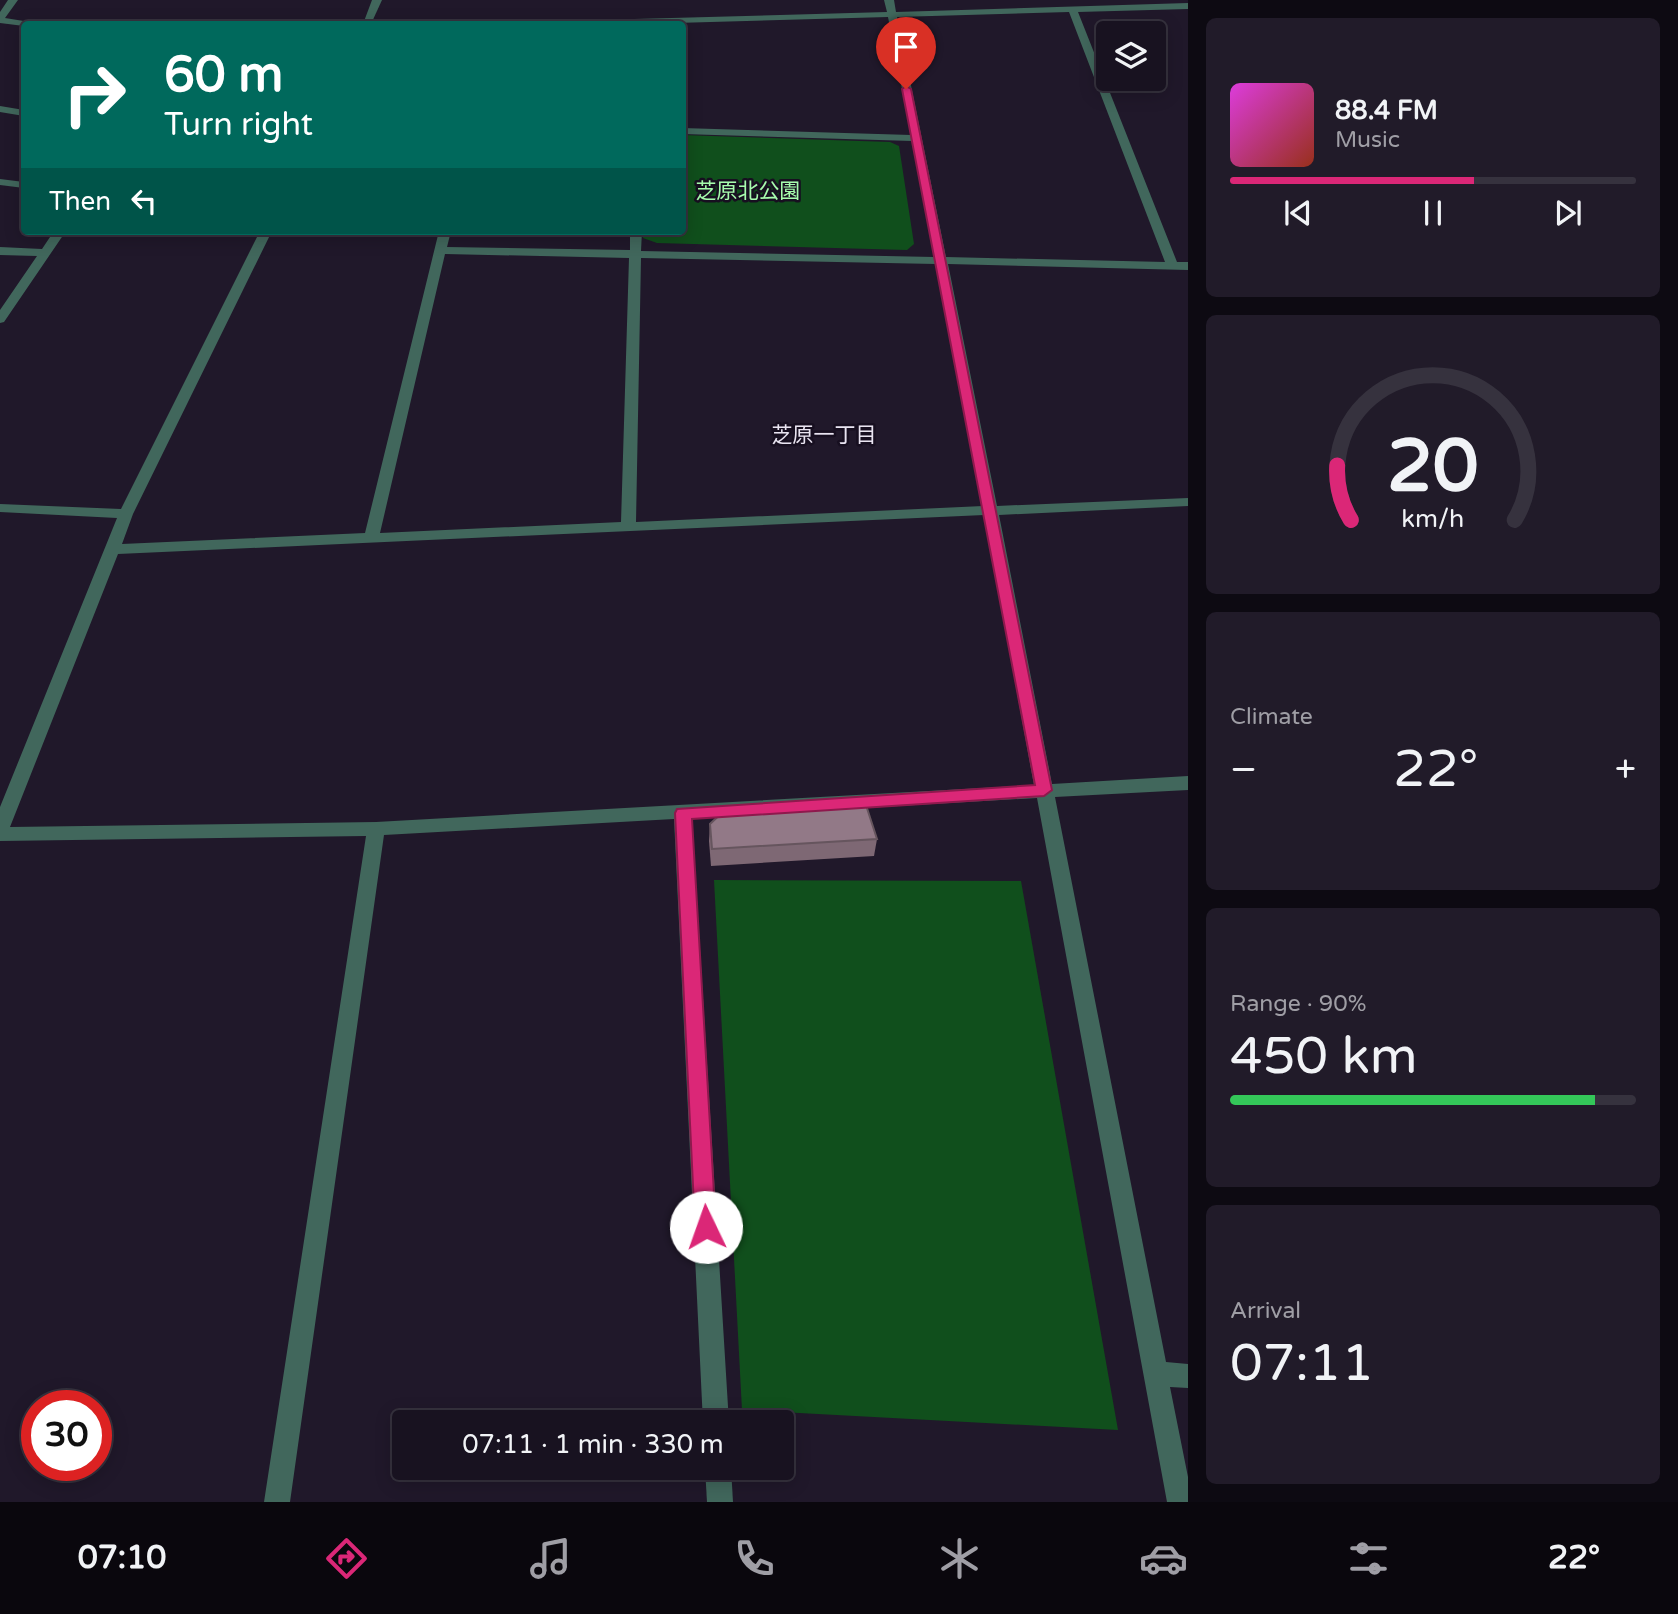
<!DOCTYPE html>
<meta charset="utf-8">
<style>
:root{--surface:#181220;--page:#211b29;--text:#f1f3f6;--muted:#9f9ea5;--line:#36323e;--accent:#db2777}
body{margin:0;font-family:"Varela Round","Noto Sans JP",sans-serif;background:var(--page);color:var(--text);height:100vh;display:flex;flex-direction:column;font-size:26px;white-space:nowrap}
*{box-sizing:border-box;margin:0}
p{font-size:23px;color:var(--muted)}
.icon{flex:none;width:38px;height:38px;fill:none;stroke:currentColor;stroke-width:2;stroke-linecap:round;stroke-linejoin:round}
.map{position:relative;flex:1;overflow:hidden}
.drawer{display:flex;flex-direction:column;gap:18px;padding:18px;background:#0d0a12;width:490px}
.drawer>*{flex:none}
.top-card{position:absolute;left:21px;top:21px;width:665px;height:214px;border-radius:7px;box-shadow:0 4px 18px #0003,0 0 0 2px var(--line);background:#00695c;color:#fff;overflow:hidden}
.fabs{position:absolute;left:1096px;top:21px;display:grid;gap:14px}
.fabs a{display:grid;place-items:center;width:70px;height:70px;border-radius:7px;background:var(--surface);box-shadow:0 4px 18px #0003,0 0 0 2px var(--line);font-size:35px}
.speed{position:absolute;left:21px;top:1390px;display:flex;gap:14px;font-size:35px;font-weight:700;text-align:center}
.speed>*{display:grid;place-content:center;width:91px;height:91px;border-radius:50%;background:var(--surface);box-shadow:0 4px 18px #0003,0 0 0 2px var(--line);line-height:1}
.speed .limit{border:10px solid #d22;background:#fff;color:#111}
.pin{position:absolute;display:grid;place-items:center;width:60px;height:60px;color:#fff;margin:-72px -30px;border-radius:50% 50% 50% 0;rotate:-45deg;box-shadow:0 0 7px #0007}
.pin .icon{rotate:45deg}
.me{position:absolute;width:77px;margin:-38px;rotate:357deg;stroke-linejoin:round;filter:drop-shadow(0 0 5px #0008)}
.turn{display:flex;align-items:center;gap:24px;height:147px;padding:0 28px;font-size:32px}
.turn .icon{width:91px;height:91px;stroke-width:2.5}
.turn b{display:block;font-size:49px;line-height:60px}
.then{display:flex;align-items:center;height:66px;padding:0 28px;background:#0003;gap:14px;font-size:26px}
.big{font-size:52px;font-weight:600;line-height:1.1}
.drawer .card{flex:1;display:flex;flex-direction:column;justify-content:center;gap:10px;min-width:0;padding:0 24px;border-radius:10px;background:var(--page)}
.drawer .dial{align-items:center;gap:0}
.dial svg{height:182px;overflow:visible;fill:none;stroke:var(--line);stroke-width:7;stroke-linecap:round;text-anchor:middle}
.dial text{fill:var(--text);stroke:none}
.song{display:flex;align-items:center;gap:21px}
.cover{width:84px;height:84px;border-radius:10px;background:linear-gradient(135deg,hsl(300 70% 55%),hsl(10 70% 35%))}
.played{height:7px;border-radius:4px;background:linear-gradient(90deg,var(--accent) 60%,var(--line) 60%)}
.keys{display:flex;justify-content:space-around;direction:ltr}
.heat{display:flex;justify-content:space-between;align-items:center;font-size:38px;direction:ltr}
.charge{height:10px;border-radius:5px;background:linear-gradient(90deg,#34c759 90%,var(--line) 0)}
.trip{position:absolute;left:392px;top:1410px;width:402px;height:70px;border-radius:7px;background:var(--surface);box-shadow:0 4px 18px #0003,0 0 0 2px var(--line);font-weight:600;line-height:70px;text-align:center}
.menu{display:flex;height:112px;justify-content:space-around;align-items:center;background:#0a070d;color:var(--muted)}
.menu .icon{width:49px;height:49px}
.menu .on{color:var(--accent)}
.menu b{font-size:32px;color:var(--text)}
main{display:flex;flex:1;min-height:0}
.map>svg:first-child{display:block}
.green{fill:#104f1c}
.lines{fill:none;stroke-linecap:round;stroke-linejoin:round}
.minor{fill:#41675c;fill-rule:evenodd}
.wall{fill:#7e6874}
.building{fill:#927987;stroke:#66555e;stroke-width:2}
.route{fill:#db2777;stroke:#8e194d;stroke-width:2}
.labels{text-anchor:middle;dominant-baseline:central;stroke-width:5;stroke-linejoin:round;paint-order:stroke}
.far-park-label{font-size:21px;fill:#a7fcad;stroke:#170f20}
.far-neighbourhood-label{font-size:21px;fill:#e9e4f1;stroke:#170f20}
</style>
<main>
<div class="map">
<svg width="1188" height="1502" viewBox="0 0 1188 1502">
<rect width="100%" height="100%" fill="#20182a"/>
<g class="green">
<path d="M683,135L890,142L899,146L914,244L907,250L657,243L643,238L644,231H682Z"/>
<path d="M714,880L1021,881L1118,1430L742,1410Z"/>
</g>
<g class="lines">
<g class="minor">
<path d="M8,0H18L5,18L30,22L31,24L24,26L0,23V12Z"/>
<path d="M372,0H382L371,24H363Z"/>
<path d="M884,0H894L896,12L1188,3V9L1078,12L1177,262H1188V270L948,264L997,506L1188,498V506L999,515L1052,784L1188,776V790L1055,797L1166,1362L1188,1364V1388L1170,1387L1188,1477V1502H1167L1037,798L692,818L729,1423H703L674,819L384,835L290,1502H264L366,836L0,841V807L117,518L0,512V504L121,509L260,231H272L133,514L122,544L365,533L439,231H451L447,247L630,250V231H642L641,251L934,257L912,141L682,134V128L911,135L888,17L640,24H555L560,21L887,12ZM1069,12L1165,262L946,257L897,17ZM445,254L629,258L621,522L380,533ZM641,258L936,264L983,506L636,522ZM984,515L1034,785L376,822L10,827L118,554Z"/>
<path d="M0,106L24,110V116L0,112Z"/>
<path d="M0,179L24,182V188L0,185Z"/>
<path d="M54,231H66L4,322L0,323V310L37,256L0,255V247L42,249Z"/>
<path d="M705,1468H731L733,1502H707Z"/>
</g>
</g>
<path class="wall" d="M710,824L877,839L874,856L711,866L709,841Z"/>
<path class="building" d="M865,802L877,839L712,849L710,824L724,811Z"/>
<path class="route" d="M906,86L911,89L1052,790L1044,796L692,819L716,1227L713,1234L706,1237L698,1234L695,1227L675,813L677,809L1035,785L902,89Z"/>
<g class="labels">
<g class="far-park-label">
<text x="748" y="191">芝原北公園</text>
</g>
<g class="far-neighbourhood-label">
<text x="824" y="435">芝原一丁目</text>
</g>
</g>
</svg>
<div class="fabs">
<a><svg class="icon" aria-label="layers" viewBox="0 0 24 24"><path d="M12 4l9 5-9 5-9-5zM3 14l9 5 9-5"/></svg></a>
</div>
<div class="speed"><div class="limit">30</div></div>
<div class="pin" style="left:906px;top:89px;background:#d93025"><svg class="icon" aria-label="arrive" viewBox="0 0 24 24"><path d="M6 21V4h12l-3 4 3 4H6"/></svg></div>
<svg class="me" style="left:706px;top:1227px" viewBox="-20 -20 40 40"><circle r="19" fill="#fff"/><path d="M0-13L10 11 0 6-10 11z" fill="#db2777"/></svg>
<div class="trip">07:11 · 1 min · 330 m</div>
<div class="top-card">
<div class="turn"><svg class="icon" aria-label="right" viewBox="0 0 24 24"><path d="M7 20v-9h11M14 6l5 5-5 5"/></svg><div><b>60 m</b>Turn right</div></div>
<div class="then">Then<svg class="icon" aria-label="left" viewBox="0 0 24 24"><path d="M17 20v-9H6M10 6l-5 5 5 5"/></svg></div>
</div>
</div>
<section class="drawer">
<div class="card">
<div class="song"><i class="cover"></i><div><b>88.4 FM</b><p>Music</p></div></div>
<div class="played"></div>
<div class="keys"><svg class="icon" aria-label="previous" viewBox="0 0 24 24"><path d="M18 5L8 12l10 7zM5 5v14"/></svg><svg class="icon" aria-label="pause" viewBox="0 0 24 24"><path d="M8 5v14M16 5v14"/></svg><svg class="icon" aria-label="next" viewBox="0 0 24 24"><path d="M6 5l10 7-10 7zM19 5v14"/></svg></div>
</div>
<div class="card dial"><svg viewBox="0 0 100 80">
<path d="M14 69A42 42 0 1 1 86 69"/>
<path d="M14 69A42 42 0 0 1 8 45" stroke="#db2777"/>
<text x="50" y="56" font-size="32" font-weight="700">20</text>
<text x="50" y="72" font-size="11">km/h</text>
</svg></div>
<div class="card"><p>Climate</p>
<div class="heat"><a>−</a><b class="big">22°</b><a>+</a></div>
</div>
<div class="card"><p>Range · 90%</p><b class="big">450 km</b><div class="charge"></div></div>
<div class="card"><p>Arrival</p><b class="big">07:11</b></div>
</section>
</main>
<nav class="menu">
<b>07:10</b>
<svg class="icon on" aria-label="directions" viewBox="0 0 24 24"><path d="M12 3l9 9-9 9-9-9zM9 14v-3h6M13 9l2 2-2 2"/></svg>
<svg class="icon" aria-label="music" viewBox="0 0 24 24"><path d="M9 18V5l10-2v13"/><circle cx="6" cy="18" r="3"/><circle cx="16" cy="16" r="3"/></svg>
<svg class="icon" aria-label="phone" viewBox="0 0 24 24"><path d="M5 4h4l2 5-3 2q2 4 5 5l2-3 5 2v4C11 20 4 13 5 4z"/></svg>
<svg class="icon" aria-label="climate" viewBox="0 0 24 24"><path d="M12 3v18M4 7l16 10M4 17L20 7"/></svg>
<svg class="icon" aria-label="car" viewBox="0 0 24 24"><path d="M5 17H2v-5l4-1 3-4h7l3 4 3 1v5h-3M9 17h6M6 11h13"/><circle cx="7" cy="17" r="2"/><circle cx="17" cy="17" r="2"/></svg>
<svg class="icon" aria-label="filters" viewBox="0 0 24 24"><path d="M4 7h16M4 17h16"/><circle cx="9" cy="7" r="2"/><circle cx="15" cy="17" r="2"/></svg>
<b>22°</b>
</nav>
